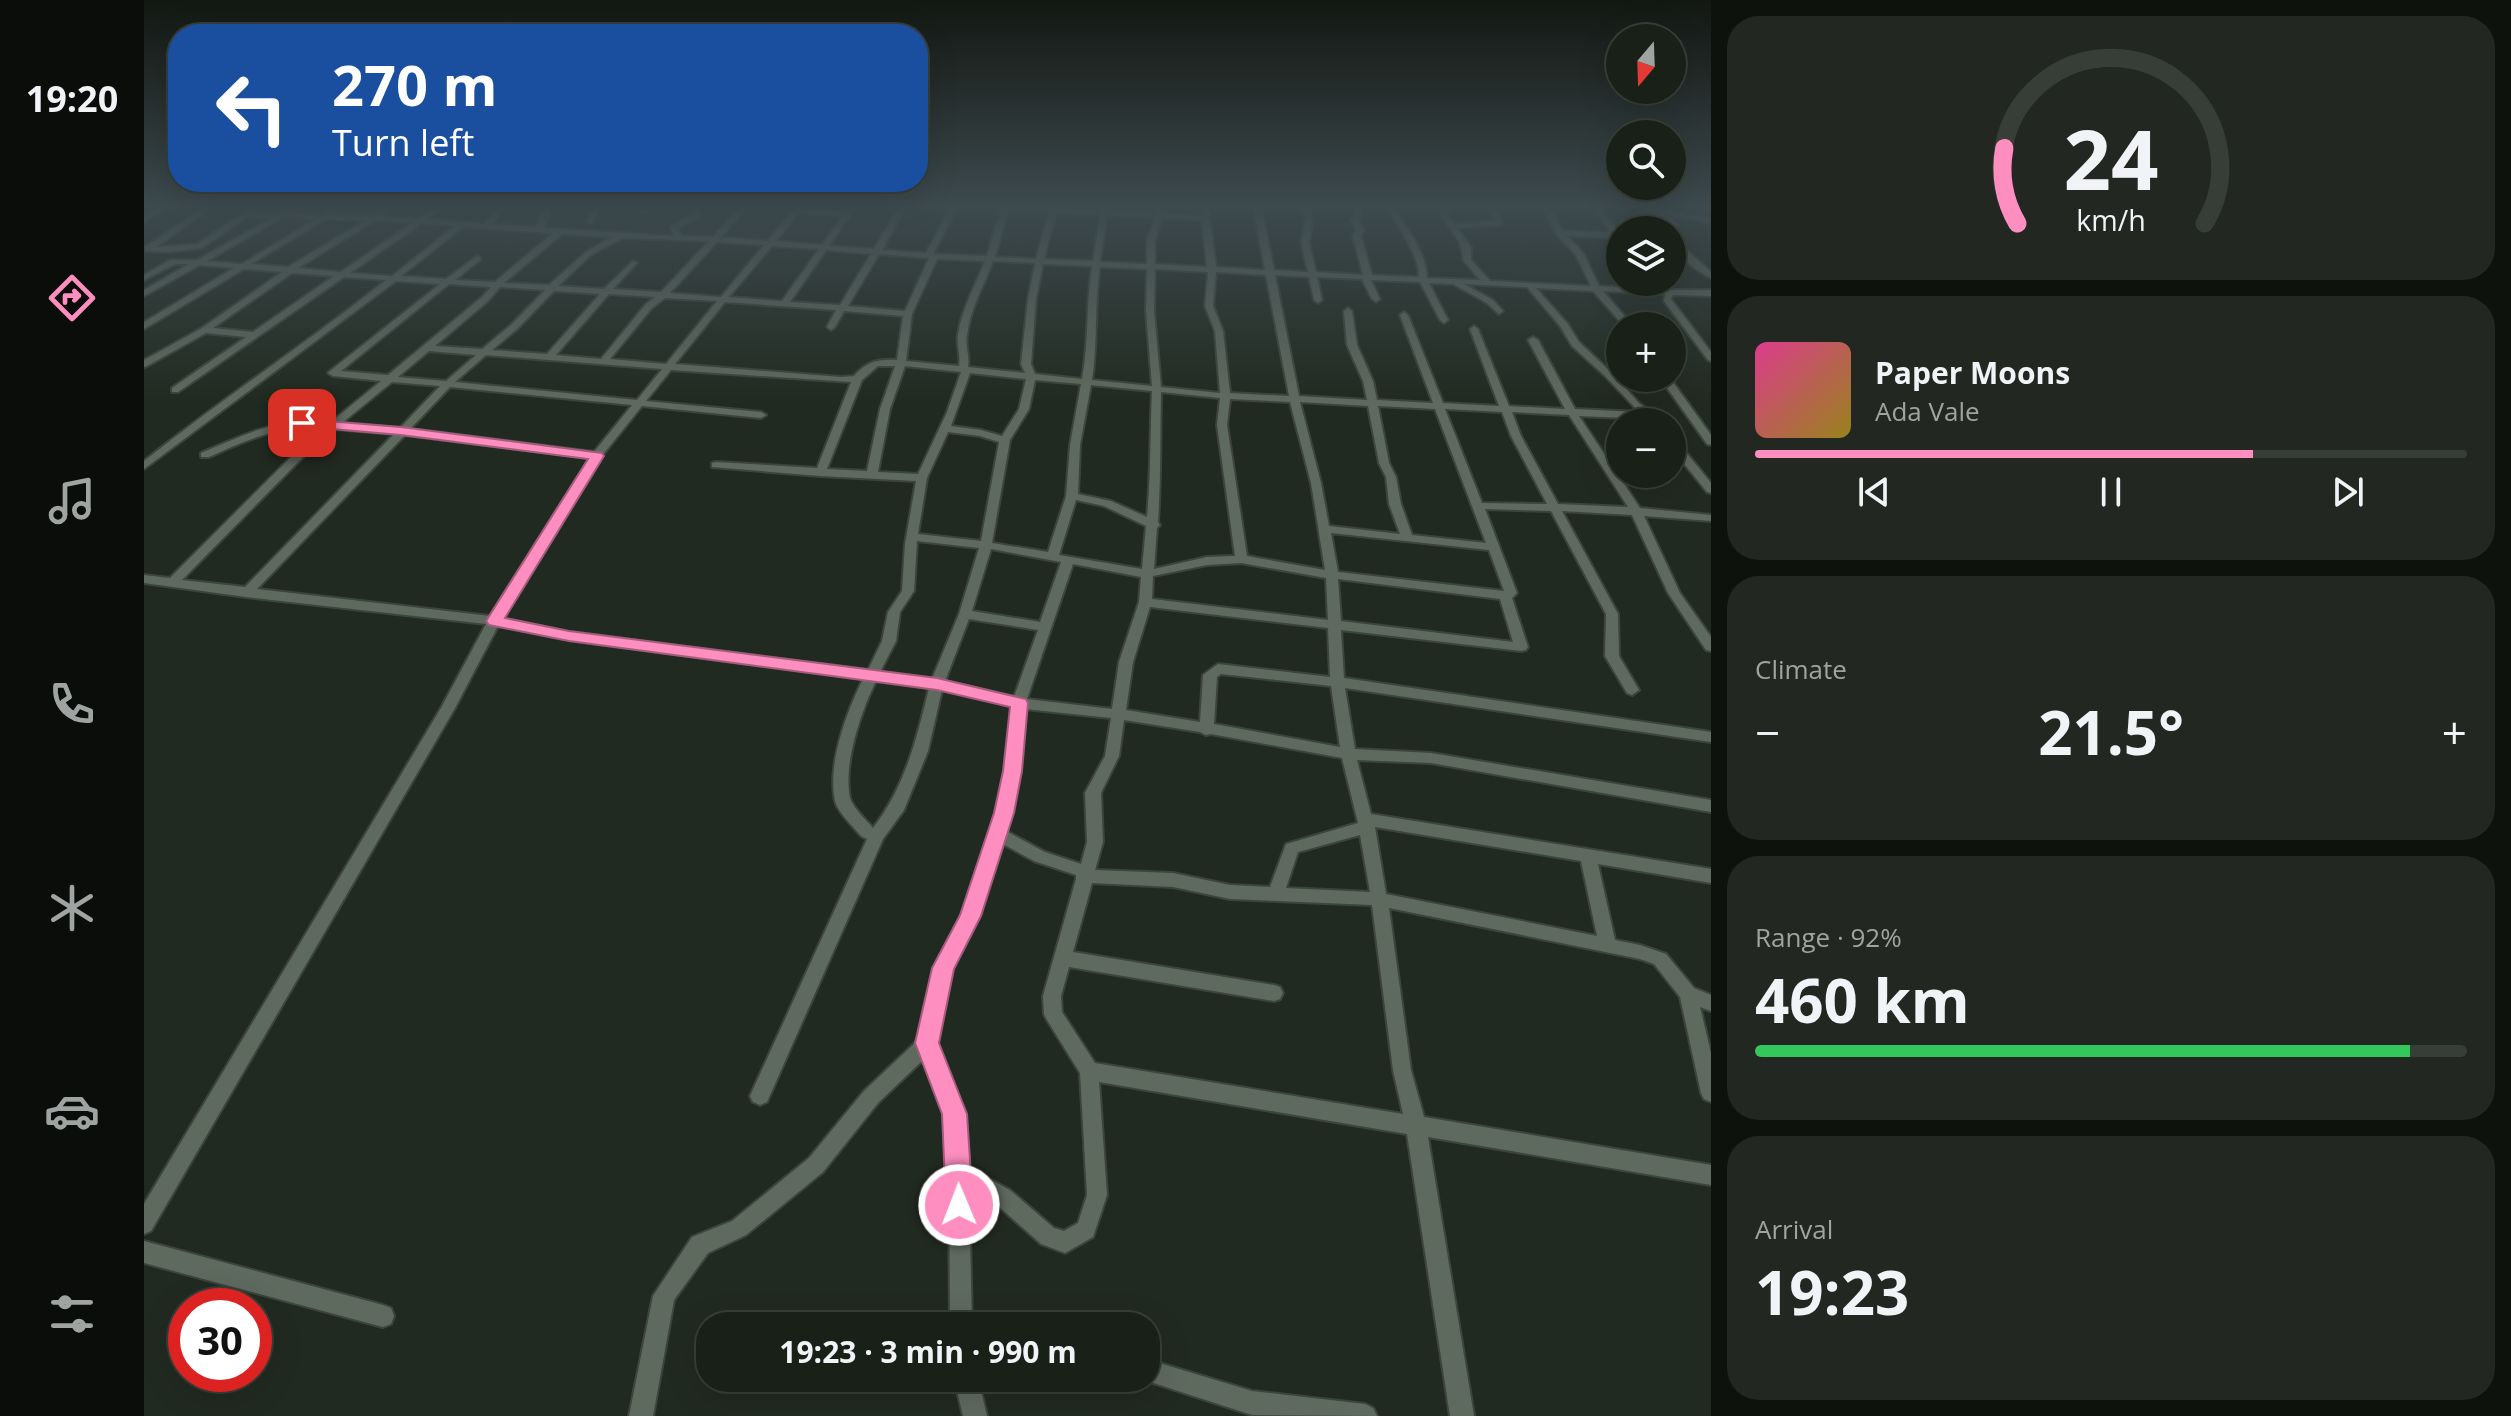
<!DOCTYPE html>
<meta charset="utf-8">
<style>
:root{--surface:#192018;--page:#222821;--text:#f1f3f6;--muted:#9fa3a2;--line:#373e37;--accent:#fd8ebf}
body{margin:0;font-family:"Open Sans",sans-serif;background:var(--page);color:var(--text);height:100vh;display:flex;flex-direction:column;font-size:30px;white-space:nowrap}
*{box-sizing:border-box;margin:0}
p{font-size:26px;color:var(--muted)}
.icon{flex:none;width:44px;height:44px;fill:none;stroke:currentColor;stroke-width:2;stroke-linecap:round;stroke-linejoin:round}
.map{position:relative;flex:1;overflow:hidden}
.panel{display:flex;flex-direction:column;gap:16px;padding:16px;background:#0e120d;width:800px}
.panel>*{flex:none}
.banner{position:absolute;left:24px;top:24px;width:760px;height:168px;border-radius:32px;box-shadow:0 8px 32px #0002,0 0 0 2px var(--line);background:#1a4fa0;color:#fff;overflow:hidden}
.needle{width:52px;rotate:199deg}
.controls{position:absolute;left:1462px;top:24px;display:grid;gap:16px}
.controls a{display:grid;place-items:center;width:80px;height:80px;border-radius:50%;background:var(--surface);box-shadow:0 8px 32px #0002,0 0 0 2px var(--line);font-size:40px}
.speed{position:absolute;left:24px;top:1288px;display:flex;gap:16px;font-size:40px;font-weight:700;text-align:center}
.speed>*{display:grid;place-content:center;width:104px;height:104px;border-radius:50%;background:var(--surface);box-shadow:0 8px 32px #0002,0 0 0 2px var(--line);line-height:1}
.speed .limit{border:12px solid #d22;background:#fff;color:#111}
.pin{position:absolute;display:grid;place-items:center;width:68px;height:68px;color:#fff;margin:-34px;border-radius:16px;box-shadow:0 4px 12px #0006}
.me{position:absolute;width:88px;margin:-44px;rotate:359deg;stroke-linejoin:round;filter:drop-shadow(0 0 6px #0008)}
.turn{display:flex;align-items:center;gap:28px;height:168px;padding:0 32px;font-size:36px}
.turn .icon{width:104px;height:104px;stroke-width:2.5}
.turn b{display:block;font-size:56px;line-height:68px}
.big{font-size:60px;font-weight:700;line-height:1.1}
.panel .tile{flex:1;display:flex;flex-direction:column;justify-content:center;gap:12px;min-width:0;padding:0 28px;border-radius:32px;background:var(--page)}
.panel .dial{align-items:center;gap:0}
.dial svg{height:208px;overflow:visible;fill:none;stroke:var(--line);stroke-width:7;stroke-linecap:round;text-anchor:middle}
.dial text{fill:var(--text);stroke:none}
.song{display:flex;align-items:center;gap:24px}
.cover{width:96px;height:96px;border-radius:12px;background:linear-gradient(135deg,hsl(330 70% 55%),hsl(50 70% 35%))}
.played{height:8px;border-radius:4px;background:linear-gradient(90deg,var(--accent) 70%,var(--line) 70%)}
.keys{display:flex;justify-content:space-around;direction:ltr}
.heat{display:flex;justify-content:space-between;align-items:center;font-size:44px;direction:ltr}
.charge{height:12px;border-radius:6px;background:linear-gradient(90deg,#34c759 92%,var(--line) 0)}
.trip{position:absolute;left:552px;top:1312px;width:464px;height:80px;border-radius:32px;background:var(--surface);box-shadow:0 8px 32px #0002,0 0 0 2px var(--line);font-weight:700;line-height:80px;text-align:center}
main{display:flex;flex:1;min-height:0}
.dock{display:flex;flex-direction:column;width:144px;justify-content:space-around;align-items:center;background:#0a0d0a;color:var(--muted)}
.dock .icon{width:56px;height:56px}
.dock .selected{color:var(--accent)}
.dock b{font-size:36px;color:var(--text)}
.map>svg:first-child{display:block}
.lines{fill:none;stroke-linecap:round;stroke-linejoin:round}
.minor-casing{stroke:#3c443c;stroke-width:4}
.minor{fill:#5f6a5f;fill-rule:evenodd}
.route{fill:#fd8ebf;stroke:#a45c7c;stroke-width:2}
</style>
<main>
<nav class="dock">
<b>19:20</b>
<svg class="icon selected" aria-label="directions" viewBox="0 0 24 24"><path d="M12 3l9 9-9 9-9-9zM9 14v-3h6M13 9l2 2-2 2"/></svg>
<svg class="icon" aria-label="music" viewBox="0 0 24 24"><path d="M9 18V5l10-2v13"/><circle cx="6" cy="18" r="3"/><circle cx="16" cy="16" r="3"/></svg>
<svg class="icon" aria-label="phone" viewBox="0 0 24 24"><path d="M5 4h4l2 5-3 2q2 4 5 5l2-3 5 2v4C11 20 4 13 5 4z"/></svg>
<svg class="icon" aria-label="climate" viewBox="0 0 24 24"><path d="M12 3v18M4 7l16 10M4 17L20 7"/></svg>
<svg class="icon" aria-label="car" viewBox="0 0 24 24"><path d="M5 17H2v-5l4-1 3-4h7l3 4 3 1v5h-3M9 17h6M6 11h13"/><circle cx="7" cy="17" r="2"/><circle cx="17" cy="17" r="2"/></svg>
<svg class="icon" aria-label="filters" viewBox="0 0 24 24"><path d="M4 7h16M4 17h16"/><circle cx="9" cy="7" r="2"/><circle cx="15" cy="17" r="2"/></svg>
</nav>
<div class="map">
<svg width="1567" height="1416" viewBox="0 0 1567 1416">
<rect width="100%" height="100%" fill="#212a20"/>
<g class="lines">
<defs>
<g id="minor">
<path d="M18,205H27L0,222V217Z"/>
<path d="M63,205H71L12,247L53,244L112,205H120L110,213L135,214L150,205H159L146,214L179,215L194,205H203L189,215L229,216L245,205H253L238,216L274,219L294,205H302L283,219L339,224L346,218L355,205H362L348,224L392,227L403,205H410L400,228L530,236L526,226L548,215L549,205H557L554,218L533,229L538,236L569,237L599,205H606L577,237L624,241L654,205H661L658,209L702,212L706,205H713L685,246L730,249L756,205H763L738,250L782,253L808,205H815L789,254L843,256L858,205L906,208L907,205H915L914,208L957,211V205H965L964,211L1011,213L1008,205H1016L1018,214L1058,216L1056,205H1064L1072,267L1121,270L1109,205H1117L1130,270L1164,272L1157,242L1161,220L1158,205H1166L1169,220L1165,242L1172,272L1219,275L1209,236L1212,230L1206,220L1210,215V205H1218V215L1214,220L1220,230L1217,236L1228,275L1275,277C1275,253 1253,226 1241,205H1248C1261,226 1283,253 1283,278L1336,280L1319,260C1319,236 1300,229 1294,205H1302L1305,217L1310,224L1351,221L1345,205H1352L1358,225L1313,228L1327,247V260L1346,281L1447,286L1432,255L1413,235L1397,205H1404L1419,231L1466,232L1447,205H1454L1476,233V238L1423,236L1440,254L1455,286L1517,289L1516,287L1520,284L1528,290H1567V296L1529,295L1527,299L1567,352V361L1564,360L1520,301L1521,294L1459,291L1489,326H1480L1449,291L1392,288L1423,323L1435,342L1467,372L1495,403L1512,416L1506,419L1435,416L1496,508L1567,515V521L1500,516L1536,593L1567,637V651L1562,650L1524,593L1488,515L1418,511L1474,614L1475,656L1495,690L1488,695L1483,693L1461,656L1462,614L1407,511L1341,509L1373,593L1368,598L1384,647L1382,650L1377,651L1197,630L1200,678L1567,732V742L1201,688L1211,749L1287,753L1567,800V812L1287,763L1213,760L1227,814L1567,869V883L1454,864L1471,940L1496,945L1522,954L1550,988L1567,995V1011L1556,1007L1567,1053V1102L1560,1099L1557,1093L1536,997L1510,964L1496,959L1245,908L1267,1070L1280,1117L1567,1165V1185L1284,1137L1330,1416H1306L1263,1134L955,1082L963,1195L949,1237L921,1253L897,1244L852,1204L825,1190L828,1326H806L805,1174L800,1114L780,1059L734,1103L679,1172L602,1235L564,1253L530,1300L509,1416H485L509,1296L548,1237L588,1221L665,1158L720,1091L775,1039L790,968L818,915L846,834L861,771L868,706L798,690L784,751L760,810L739,839L623,1102L616,1105L609,1102L606,1096L723,839L717,836C710,827 694,813 691,801C683,764 703,711 719,679L425,640L354,626L311,708L7,1231L0,1234V1204L297,708L342,624L102,597L0,583V575L26,578L155,449L180,428C137,424 103,440 65,457H57V453C106,432 133,418 187,422L237,381L189,376L184,373L186,371L296,284L252,281L0,469V461C79,398 163,343 242,280L200,277L34,392H28V388L102,337L62,333L3,366L0,367V360L58,328L138,272L100,269L0,329V322L90,268L56,265L0,296V290L45,264H31L0,280V275L26,260H53L128,218L103,217L58,248L25,252L1,251V247ZM864,210L905,212L892,259L851,257ZM655,213L699,216L678,245L632,241ZM912,213L956,215L949,261L900,259ZM963,215L1011,218L1003,240V264L956,262ZM138,218L172,219L98,264L63,261ZM1018,218L1058,220L1063,267L1011,264V240ZM182,219L222,220L144,267L107,264ZM232,220L268,223L197,272L154,268ZM277,224L311,226L248,276L206,273ZM319,227L409,233L351,282L311,280L336,260L337,258L333,256L302,279L257,276ZM418,234L468,237L442,252L405,285L360,283ZM478,238L565,241L517,292L469,289L493,263L489,261L460,289L414,286L447,255ZM573,242L620,245L577,297L526,293ZM628,246L675,249L638,301L585,297ZM682,250L727,254L696,305L646,302ZM735,254L785,258L761,311L704,306ZM793,259L841,261C832,285 818,308 814,334C812,345 817,355 815,366L762,361L768,314ZM849,261L891,263L884,299L877,364L881,373L824,367C826,356 821,346 823,335C826,309 840,285 849,261ZM899,264L948,266C942,303 945,341 938,379L891,374L887,364L892,299ZM956,267L1003,269L1002,311L1008,386L948,380C954,342 950,304 956,267ZM1011,269L1064,272L1061,306L1071,331L1076,393L1017,387L1010,311ZM1072,272L1122,275L1145,396L1086,393L1079,331L1069,306ZM148,273L190,276L109,332L69,328ZM1131,275L1165,277L1170,300L1174,303L1178,300L1173,277L1218,279L1228,299L1232,302L1236,299L1227,280L1276,282L1296,320L1300,323L1304,320L1285,283L1309,284L1343,303L1355,314L1359,311L1349,300L1320,284L1383,287L1416,326L1428,346L1461,376L1495,412L1431,409L1394,340L1389,337L1384,340L1421,409L1365,406L1334,329L1330,326L1326,329L1355,406L1299,403L1264,315L1260,312L1256,315L1289,403L1233,400L1229,381L1213,345L1208,311L1204,308L1200,311L1203,345L1219,381L1223,400L1155,396ZM305,284L347,287L338,297L244,375L197,371ZM356,287L401,290L367,325L338,349L291,346L344,301ZM410,291L456,294L403,354L348,350L373,329ZM465,294L511,297L502,304L457,359L412,355ZM521,298L573,301L522,364L466,359L508,308ZM581,302L692,310L683,327L687,330L691,327L700,311L759,316L753,360C734,359 723,361 710,376L697,377L531,364ZM285,351L332,355L302,381L254,377ZM342,355L518,369L493,400L311,382ZM734,366H751L736,409L723,471L683,469L718,380ZM761,366L817,372L803,412L774,474L734,472L746,409ZM527,370L707,382L673,468L572,462L568,463V467L676,476L772,481L761,544L758,591L744,612L738,641L724,670L425,632L358,618L457,457L498,406L617,418L622,415L617,412L502,401ZM826,373L882,379L875,409L858,436L837,430L807,426ZM891,380L937,384L926,445L922,496L904,552L848,543L866,440L885,409ZM248,382L296,386L256,428L198,423ZM947,385L1008,391C1006,434 1007,475 1003,517L967,501L934,494L936,445ZM306,387L488,405L450,452L266,429ZM1017,392L1076,398L1073,425L1091,556L1063,557L1010,569L1013,528L1016,525L1014,522C1017,479 1016,436 1017,392ZM1086,399L1146,402L1167,483L1181,570L1103,556L1083,425ZM1156,402L1224,406L1235,463L1242,477L1245,504L1256,534L1185,526L1177,483ZM1234,406L1291,409L1342,543L1268,535L1257,504L1252,477L1245,463ZM1301,409L1358,412L1367,436L1403,504L1338,503ZM1368,412L1425,415L1484,507L1414,504L1377,436ZM192,429L250,434L101,587L38,580L163,453ZM804,432L836,436L855,442L837,541L774,534L783,478ZM261,435L446,458L346,616L113,589ZM932,500L960,506L1002,526L998,569L915,555ZM1187,533L1345,550L1360,591L1194,572ZM773,541L835,548L815,614L788,679L736,672L752,641L756,612L770,591ZM847,549L917,562L896,622L828,611ZM1097,563L1182,578L1184,620L1008,599L1009,576L1063,565ZM929,564L997,577L995,602L975,662L968,709L883,699ZM1194,579L1356,599L1369,642L1197,621ZM1006,607L1184,628L1186,677L1074,664L1059,675L1056,722L982,710L989,662ZM825,619L894,630L870,697L801,681ZM1077,674L1187,686L1196,747L1070,724L1073,677ZM732,681L785,688C773,738 761,787 729,828C722,820 709,808 706,798C699,763 717,712 732,681ZM881,709L967,718L961,756L941,793L943,842L937,864L901,852L862,831L875,771ZM980,720L1056,732L1062,735L1067,734L1198,758L1214,823L1142,844L1126,887L1086,885L1029,873L951,870L959,842L957,793L975,756ZM1231,827L1437,861L1453,936L1242,894ZM1216,835L1226,892L1142,888L1154,852ZM859,844L890,861L932,875V879L899,996L900,1014L903,1020L936,1073L943,1195L934,1223L920,1231L910,1228L866,1190L825,1168L820,1114L792,1043L808,969L834,916ZM948,883L1029,887L1086,899L1228,905L1249,1070L1259,1114L951,1063L918,1012L917,996L925,967L1130,1001L1136,999L1139,993L1136,987L1130,985L929,952Z"/>
<path d="M450,205H457L449,223H443Z"/>
<path d="M501,205H508L503,213H497Z"/>
<path d="M1502,206L1567,219V223L1520,214L1534,225L1522,230H1514L1517,224L1523,223L1513,215L1516,213L1499,210V206Z"/>
<path d="M1528,237L1567,272V278C1553,271 1528,254 1528,237Z"/>
<path d="M1516,378H1526L1567,435V445L1563,444Z"/>
<path d="M1528,439L1532,440L1567,483V493L1563,492L1528,449Z"/>
<path d="M0,1241L239,1305L247,1308L250,1316L247,1324L239,1327L0,1263Z"/>
<path d="M1002,1359L1108,1391L1221,1404L1229,1408L1233,1416L1108,1415L994,1378H1002Z"/>
<path d="M810,1378H834L843,1416H819Z"/>
</g>
</defs>
<use href="#minor" class="minor-casing"/>
<use href="#minor" class="minor"/>
</g>
<linearGradient id="sky" x2="0" y2="1"><stop stop-color="#121712"/><stop offset="0.51" stop-color="#3d4a4e"/><stop offset="1" stop-color="#3d4a4e" stop-opacity="0"/></linearGradient>
<rect width="1567" height="404" fill="url(#sky)"/>
<path class="route" d="M158,419L257,427L458,453L460,456L361,618L425,631L793,678L882,699L884,703L878,771L870,813L837,916L810,969L795,1043L823,1114L829,1205L825,1214L815,1218L806,1214L802,1205L798,1114L771,1043L788,968L816,915L850,813L859,771L866,707L793,690L425,641L345,625L342,621L444,459L257,435L153,426V421Z"/>
</svg>
<div class="controls">
<a><svg class="needle" viewBox="-14 -14 28 28"><path d="M0-13l5 13h-10z" fill="#e53935"/><path d="M0 13l5-13h-10z" fill="#9fa3a2"/></svg></a>
<a><svg class="icon" aria-label="search" viewBox="0 0 24 24"><circle cx="10" cy="10" r="6"/><path d="M15 15l6 6"/></svg></a>
<a><svg class="icon" aria-label="layers" viewBox="0 0 24 24"><path d="M12 4l9 5-9 5-9-5zM3 14l9 5 9-5"/></svg></a>
<a>+</a>
<a>−</a>
</div>
<div class="speed"><div class="limit">30</div></div>
<div class="pin" style="left:158px;top:423px;background:#d93025"><svg class="icon" aria-label="arrive" viewBox="0 0 24 24"><path d="M6 21V4h12l-3 4 3 4H6"/></svg></div>
<svg class="me" style="left:815px;top:1205px" viewBox="-20 -20 40 40"><circle r="17" fill="#fd8ebf" stroke="#fff" stroke-width="3"/><path d="M0-11L8 9 0 5-8 9z" fill="#fff"/></svg>
<div class="trip">19:23 · 3 min · 990 m</div>
<div class="banner">
<div class="turn"><svg class="icon" aria-label="left" viewBox="0 0 24 24"><path d="M17 20v-9H6M10 6l-5 5 5 5"/></svg><div><b>270 m</b>Turn left</div></div>
</div>
</div>
<section class="panel">
<div class="tile dial"><svg viewBox="0 0 100 80">
<path d="M14 69A42 42 0 1 1 86 69"/>
<path d="M14 69A42 42 0 0 1 9 40" stroke="#fd8ebf"/>
<text x="50" y="56" font-size="32" font-weight="700">24</text>
<text x="50" y="72" font-size="11">km/h</text>
</svg></div>
<div class="tile">
<div class="song"><i class="cover"></i><div><b>Paper Moons</b><p>Ada Vale</p></div></div>
<div class="played"></div>
<div class="keys"><svg class="icon" aria-label="previous" viewBox="0 0 24 24"><path d="M18 5L8 12l10 7zM5 5v14"/></svg><svg class="icon" aria-label="pause" viewBox="0 0 24 24"><path d="M8 5v14M16 5v14"/></svg><svg class="icon" aria-label="next" viewBox="0 0 24 24"><path d="M6 5l10 7-10 7zM19 5v14"/></svg></div>
</div>
<div class="tile"><p>Climate</p>
<div class="heat"><a>−</a><b class="big">21.5°</b><a>+</a></div>
</div>
<div class="tile"><p>Range · 92%</p><b class="big">460 km</b><div class="charge"></div></div>
<div class="tile"><p>Arrival</p><b class="big">19:23</b></div>
</section>
</main>
